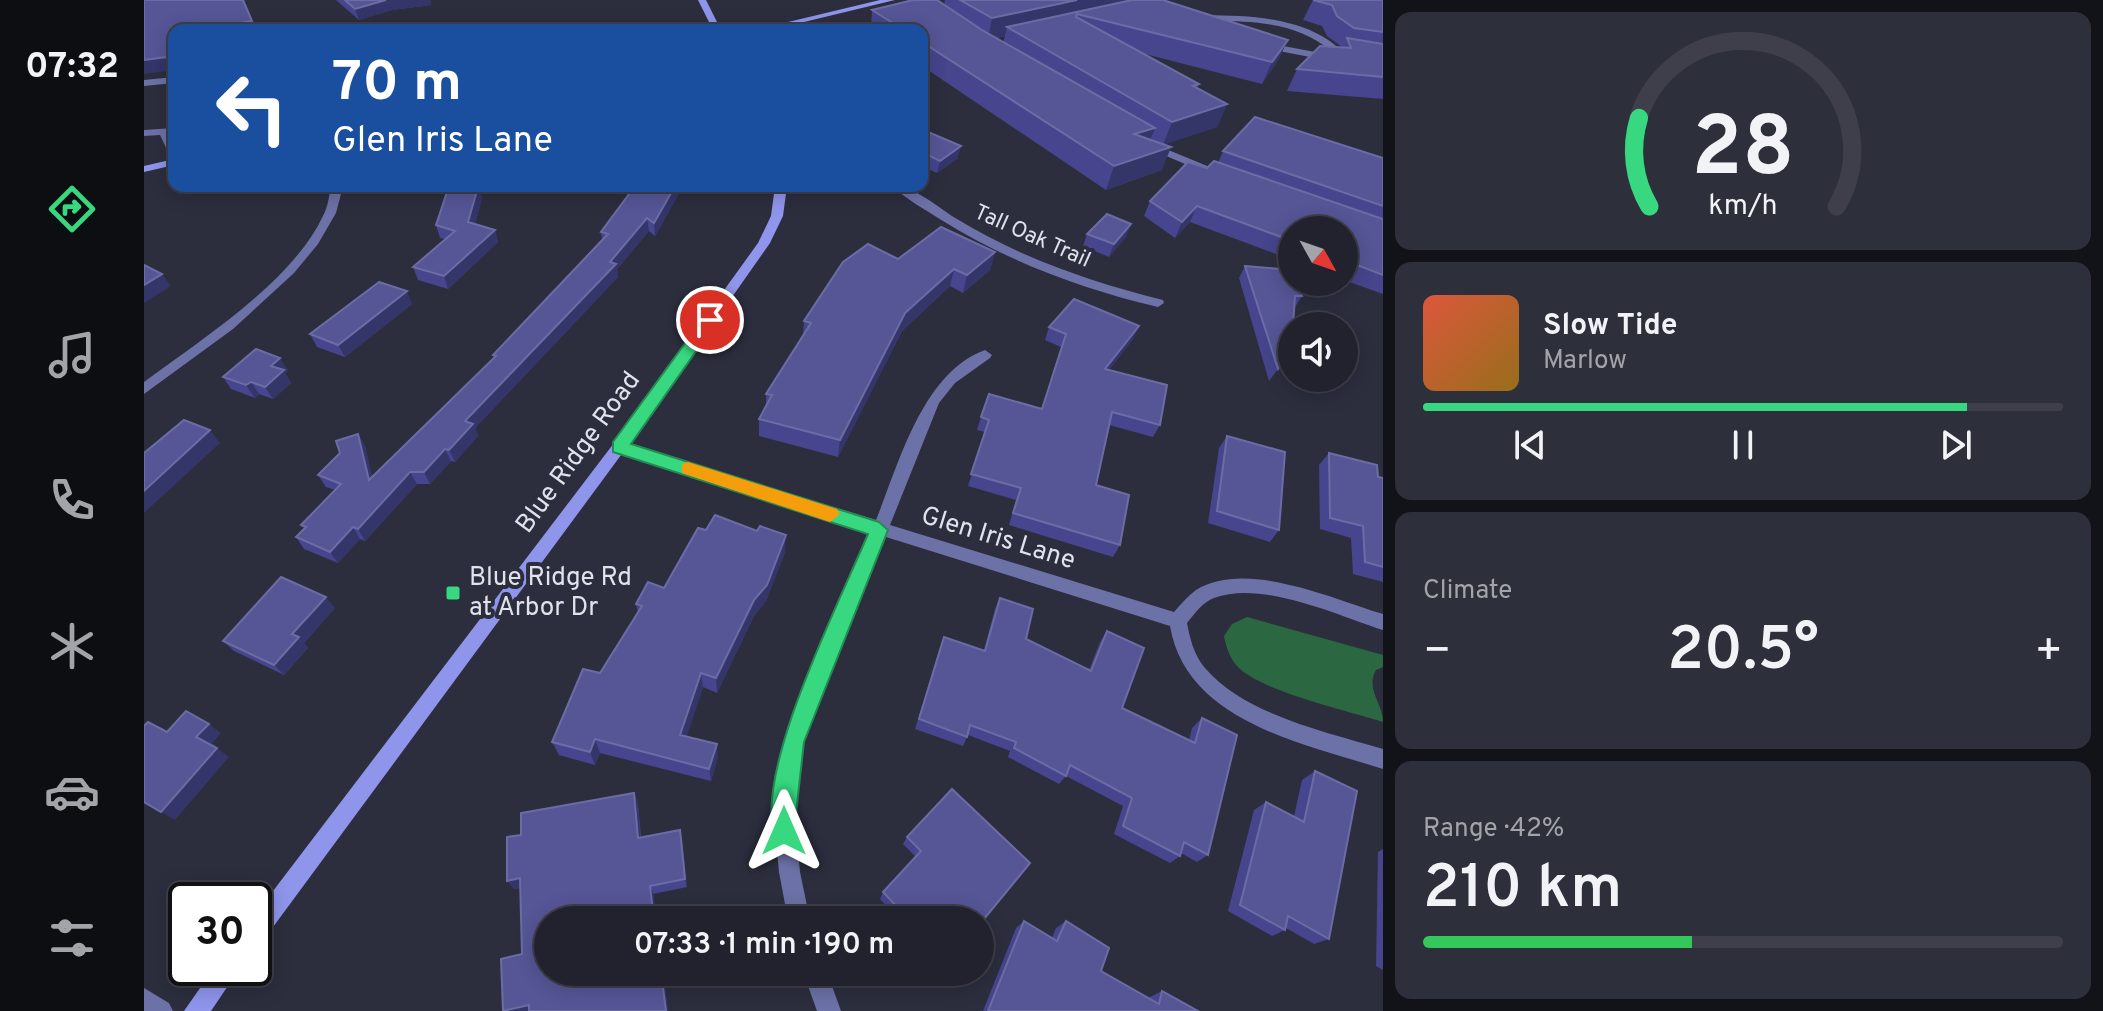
<!DOCTYPE html>
<meta charset="utf-8">
<style>
:root{--surface:#21222e;--page:#2d2f3a;--text:#f1f3f6;--muted:#a2a4aa;--line:#3e3f4a;--accent:#37d880}
body{margin:0;font-family:Overpass,sans-serif;background:var(--page);color:var(--text);height:100vh;display:flex;flex-direction:column;font-size:30px;white-space:nowrap}
*{box-sizing:border-box;margin:0}
p{font-size:26px;color:var(--muted)}
.icon{flex:none;width:44px;height:44px;fill:none;stroke:currentColor;stroke-width:2;stroke-linecap:round;stroke-linejoin:round}
.map{position:relative;flex:1;overflow:hidden}
.sheet{display:flex;flex-direction:column;gap:12px;padding:12px;background:#121319;width:720px}
.sheet>*{flex:none}
.top-card{position:absolute;left:24px;top:24px;width:760px;height:168px;border-radius:16px;box-shadow:0 4px 20px #0003,0 0 0 2px var(--line);background:#1a4fa0;color:#fff;overflow:hidden}
.needle{width:52px;rotate:130deg}
.tools{position:absolute;left:1134px;top:216px;display:grid;gap:16px}
.tools a{display:grid;place-items:center;width:80px;height:80px;border-radius:50%;background:var(--surface);box-shadow:0 4px 20px #0003,0 0 0 2px var(--line);font-size:40px}
.speed{position:absolute;left:24px;top:882px;display:flex;gap:16px;font-size:40px;font-weight:700;text-align:center}
.speed>*{display:grid;place-content:center;width:104px;height:104px;border-radius:50%;background:var(--surface);box-shadow:0 4px 20px #0003,0 0 0 2px var(--line);line-height:1}
.speed .limit{border:4px solid #111;border-radius:12px;background:#fff;color:#111}
.pin{position:absolute;display:grid;place-items:center;width:68px;height:68px;color:#fff;margin:-34px;border:4px solid #fff;border-radius:50%;box-shadow:0 2px 8px #0007}
.me{position:absolute;width:88px;margin:-44px;rotate:0deg;stroke-linejoin:round;filter:drop-shadow(0 0 6px #0008)}
.turn{display:flex;align-items:center;gap:28px;height:168px;padding:0 32px;font-size:36px}
.turn .icon{width:104px;height:104px;stroke-width:2.5}
.turn b{display:block;font-size:56px;line-height:68px}
.big{font-size:60px;font-weight:600;line-height:1.1}
.sheet .card{flex:1;display:flex;flex-direction:column;justify-content:center;gap:12px;min-width:0;padding:0 28px;border-radius:16px;background:var(--page)}
.sheet .dial{align-items:center;gap:0}
.dial svg{height:208px;overflow:visible;fill:none;stroke:var(--line);stroke-width:7;stroke-linecap:round;text-anchor:middle}
.dial text{fill:var(--text);stroke:none}
.song{display:flex;align-items:center;gap:24px}
.cover{width:96px;height:96px;border-radius:12px;background:linear-gradient(135deg,hsl(10 70% 55%),hsl(40 70% 35%))}
.played{height:8px;border-radius:4px;background:linear-gradient(90deg,var(--accent) 85%,var(--line) 85%)}
.keys{display:flex;justify-content:space-around;direction:ltr}
.heat{display:flex;justify-content:space-between;align-items:center;font-size:44px;direction:ltr}
.charge{height:12px;border-radius:6px;background:linear-gradient(90deg,#34c759 42%,var(--line) 0)}
.trip{position:absolute;left:390px;top:906px;width:460px;height:80px;border-radius:40px;background:var(--surface);box-shadow:0 4px 20px #0003,0 0 0 2px var(--line);font-weight:600;line-height:80px;text-align:center}
main{display:flex;flex:1;min-height:0}
.tab-bar{display:flex;flex-direction:column;width:144px;justify-content:space-around;align-items:center;background:#0d0e12;color:var(--muted)}
.tab-bar .icon{width:56px;height:56px}
.tab-bar .active{color:var(--accent)}
.tab-bar b{font-size:36px;color:var(--text)}
.map>svg:first-child{display:block}
.green{fill:#2b6842}
.lines{fill:none;stroke-linecap:round;stroke-linejoin:round}
.street{fill:#6c71a7;fill-rule:evenodd}
.secondary{fill:#8f95eb;fill-rule:evenodd}
.wall{fill:#46458d;fill-rule:evenodd}
.shaded-wall{fill:#343569}
.building{fill:#565697;stroke:#6c6ca5;stroke-width:2}
.route{fill:#37d880;stroke:#248c53;stroke-width:2}
.slow{fill:#f59e0b}
.poi-dot{fill:#37d880;stroke:#2c2e3e;stroke-width:3}
.labels{text-anchor:middle;dominant-baseline:central;stroke-width:8;stroke-linejoin:round;paint-order:stroke}
.far-street-label{font-size:22px;fill:#e0e2ec;stroke:#2c2e3e}
.street-label{font-size:26px;fill:#e0e2ec;stroke:#2c2e3e}
.poi-label{font-size:26px;fill:#e0e2ec;stroke:#2c2e3e;text-anchor:start}
</style>
<main>
<nav class="tab-bar">
<b>07:32</b>
<svg class="icon active" aria-label="directions" viewBox="0 0 24 24"><path d="M12 3l9 9-9 9-9-9zM9 14v-3h6M13 9l2 2-2 2"/></svg>
<svg class="icon" aria-label="music" viewBox="0 0 24 24"><path d="M9 18V5l10-2v13"/><circle cx="6" cy="18" r="3"/><circle cx="16" cy="16" r="3"/></svg>
<svg class="icon" aria-label="phone" viewBox="0 0 24 24"><path d="M5 4h4l2 5-3 2q2 4 5 5l2-3 5 2v4C11 20 4 13 5 4z"/></svg>
<svg class="icon" aria-label="climate" viewBox="0 0 24 24"><path d="M12 3v18M4 7l16 10M4 17L20 7"/></svg>
<svg class="icon" aria-label="car" viewBox="0 0 24 24"><path d="M5 17H2v-5l4-1 3-4h7l3 4 3 1v5h-3M9 17h6M6 11h13"/><circle cx="7" cy="17" r="2"/><circle cx="17" cy="17" r="2"/></svg>
<svg class="icon" aria-label="filters" viewBox="0 0 24 24"><path d="M4 7h16M4 17h16"/><circle cx="9" cy="7" r="2"/><circle cx="15" cy="17" r="2"/></svg>
</nav>
<div class="map">
<svg width="1239" height="1011" viewBox="0 0 1239 1011">
<rect width="100%" height="100%" fill="#2c2e3e"/>
<path class="green" d="M1103,617L1239,655V667L1232,670C1221,689 1239,703 1239,722C1202,710 1124,693 1096,669C1087,661 1082,648 1080,636L1088,624Z"/>
<g class="lines">
<g class="street">
<path d="M1063,15C1109,16 1164,17 1199,52L1171,58L1115,47L1113,45L1118,42L1171,52L1187,51C1155,23 1111,21 1071,21L1072,23L1068,26L1059,18Z"/>
<path d="M30,77V83L0,86V80Z"/>
<path d="M30,128V134H26L30,143V157L25,154L16,135L0,136V130Z"/>
<path d="M1005,142L1068,168L1069,170L1060,172L1001,147L1000,145Z"/>
<path d="M187,186H199L192,213L174,244L150,273L89,329L0,394V382C58,339 148,282 179,216C184,207 185,196 187,186Z"/>
<path d="M748,186C771,186 793,207 813,219C877,258 947,282 1019,300L1020,303L1014,307C938,289 865,262 799,221C782,210 763,200 748,186Z"/>
<path d="M841,350L848,355L846,358L811,383L795,403L746,525L1030,612C1037,604 1044,596 1052,590C1102,559 1189,599 1239,614V630C1193,615 1118,580 1070,598C1059,602 1051,613 1043,623C1046,639 1050,655 1061,668C1101,715 1183,732 1239,749V769C1161,744 1042,722 1026,626L742,537L659,742L652,790V831L656,872L666,920H644L635,872L631,831L632,790L639,742L727,532L470,451L467,447L475,441L732,520C755,464 778,373 841,350Z"/>
<path d="M659,972H683L697,1011H673Z"/>
<path d="M0,988L25,1003L29,1011H0Z"/>
</g>
<g class="secondary">
<path d="M554,0H562L577,30H569Z"/>
<path d="M736,0H751L627,30H611Z"/>
<path d="M30,159V165L0,172V166Z"/>
<path d="M631,186H643L639,216L626,243L480,451L118,942L110,945V916L470,443L614,243L627,216Z"/>
<path d="M70,968H96L67,1011H40Z"/>
</g>
</g>
<g class="wall">
<path d="M192,0H286L287,5L248,10L215,20Z"/>
<path d="M801,0H982V1L1144,40L1133,62L1118,84L1001,54L1055,84L1053,88L1083,104L1073,127L1021,144L1018,170L962,190L778,66V30H727L728,10L800,5ZM861,36L859,42L853,38Z"/>
<path d="M1169,0H1239V99L1143,91L1153,69L1198,47L1183,36L1178,26L1159,20Z"/>
<path d="M778,136L814,158L793,173L778,166Z"/>
<path d="M1079,151L1239,158V294L1200,280V230H1148V260L1046,222L1031,238L1000,216L1006,201L1074,163Z"/>
<path d="M539,186L511,236L505,231L473,269L474,277L331,428L334,436L311,462L307,461L286,484H273L221,541L216,539L194,563L160,549L152,537L160,528L157,525L191,490L182,487L174,475L214,434L221,446L228,477L350,358L349,355L458,239L457,232Z"/>
<path d="M335,188L338,199L331,224L351,230L354,242L304,289L274,280L269,267L301,239L296,238L292,225Z"/>
<path d="M943,234L982,237L965,257L939,246Z"/>
<path d="M851,252L846,270L819,293L806,286L758,331L694,457L615,436V419L622,406V394L659,335L660,321L754,259Z"/>
<path d="M1101,266L1158,296L1151,307L1134,369L1125,381L1095,278Z"/>
<path d="M268,304L201,357L173,347L166,334Z"/>
<path d="M905,327L989,339L965,370L1016,425L1009,437L965,425L952,485L976,545L969,557L865,525L872,500L824,486L841,432L833,430L837,417L898,408L917,347L901,340Z"/>
<path d="M144,370L141,373L147,383L129,399L115,394L111,398L87,389L79,377Z"/>
<path d="M1083,436L1135,530L1126,542L1064,523L1075,448Z"/>
<path d="M1185,453L1239,478V582L1209,574L1207,538L1176,529L1175,465Z"/>
<path d="M562,530L641,552L622,601L610,616L573,693L559,687L542,737L574,757L567,781L456,753L451,765L415,755L408,742L456,673L494,613L492,604L520,588Z"/>
<path d="M856,598L882,639L945,670L956,642L963,631L978,708L1045,740L1048,728L1058,718L1064,855L1053,862L1037,853L1036,856L1026,863L970,834L979,806L922,776L915,784L864,757L866,751L824,735L819,746L771,729L796,647L840,650L851,609Z"/>
<path d="M191,608L160,643L164,648L140,675L90,651L79,641Z"/>
<path d="M1171,771L1185,939L1170,944L1142,928L1141,930L1128,936L1084,911L1110,810L1122,802L1150,816L1158,780Z"/>
<path d="M808,789L836,920H756L736,899L739,892L772,857L759,844L763,837Z"/>
<path d="M490,793L494,803L497,837L536,830L538,839L543,887L509,894L513,920H404V972H519L524,1011H359L357,959L378,954L376,888L371,889L363,881V837L377,835V813Z"/>
<path d="M1239,849V970L1232,966L1234,852Z"/>
<path d="M880,921L908,938L912,928L922,921L957,971L1004,998L1018,991L1054,1011H839L872,928Z"/>
<path d="M770,972H796L783,986Z"/>
</g>
<g class="shaded-wall">
<path d="M100,0L112,30H103L100,22Z"/>
<path d="M242,0H286L287,5L248,10L215,20L211,9Z"/>
<path d="M933,0H982L979,10L933,14L863,27L861,36L844,40L848,18Z"/>
<path d="M1144,40L1133,62L1118,84L1128,62Z"/>
<path d="M30,56V70L0,74V60Z"/>
<path d="M1083,104L1073,127L1019,145L1028,122Z"/>
<path d="M1011,128L1002,151L990,134Z"/>
<path d="M817,146L814,158L793,173L796,161Z"/>
<path d="M1027,147L1018,170L962,190L970,166Z"/>
<path d="M328,186H335L338,199L328,235L324,222Z"/>
<path d="M531,186H539L511,236L510,223Z"/>
<path d="M1053,206L1046,222L1031,238L1038,222Z"/>
<path d="M503,218L505,231L473,269L474,277L331,428L334,436L311,462L305,450L321,421L466,262Z"/>
<path d="M987,224L982,237L965,257L970,244Z"/>
<path d="M351,230L354,242L304,289L300,276Z"/>
<path d="M851,252L846,270L819,293L823,275Z"/>
<path d="M810,269L806,286L758,331L694,457L696,440L761,313Z"/>
<path d="M18,274L27,286L0,303V285Z"/>
<path d="M263,291L268,304L201,357L194,345Z"/>
<path d="M995,326L989,339L956,382L961,369Z"/>
<path d="M136,358L144,370L141,373L147,383L129,399L121,387L127,366Z"/>
<path d="M107,382L115,394L111,398L102,385Z"/>
<path d="M66,430L76,443L0,513V491Z"/>
<path d="M214,434L221,446L232,492L225,480Z"/>
<path d="M301,449L307,461L286,484L280,472Z"/>
<path d="M266,472L273,484L221,541L214,529Z"/>
<path d="M209,527L216,539L194,563L186,552Z"/>
<path d="M642,535L641,552L622,601L610,616L573,693L572,678Z"/>
<path d="M182,597L191,608L160,643L164,648L140,675L130,665L148,634Z"/>
<path d="M557,673L559,687L539,748L536,735Z"/>
<path d="M65,724L77,733L65,747L52,737Z"/>
<path d="M451,739L456,753L451,765L446,752Z"/>
<path d="M573,744L574,757L567,781L565,769Z"/>
<path d="M73,748L85,757L31,820L17,812Z"/>
<path d="M490,793L494,803L497,847L494,838Z"/>
<path d="M536,830L538,839L543,887L541,879Z"/>
<path d="M376,878L384,887L371,889L363,881Z"/>
<path d="M506,886L509,894L513,920H510Z"/>
<path d="M517,972H519L524,1011H522Z"/>
<path d="M385,1005L386,1011H361Z"/>
</g>
<g class="building">
<path d="M0,0H99L108,21L100,22L103,30H30V56L0,60Z"/>
<path d="M201,0H242L211,9Z"/>
<path d="M769,0H793L838,30L1011,128L990,134L1027,147L970,166L778,42V30H760L728,10Z"/>
<path d="M816,0H933L848,18Z"/>
<path d="M988,0H1019L1144,40L1128,62L933,14L932,17L1055,84L1049,86L1083,104L1028,122L863,27Z"/>
<path d="M1169,0H1239V32L1210,28L1193,16L1188,5Z"/>
<path d="M1203,38L1239,44V77L1153,69L1176,46L1207,48Z"/>
<path d="M1111,117L1239,158V206L1079,151Z"/>
<path d="M784,132L817,146L796,161L778,152V136Z"/>
<path d="M1070,161L1239,219V275L1200,260V230H1148V241L1053,206L1038,222L1006,201L1044,162L1063,168Z"/>
<path d="M305,186L334,187L324,222L351,230L300,276L269,267L311,231L292,225Z"/>
<path d="M491,186H531L510,223L503,218L466,262L472,264L321,421L329,424L305,450L301,449L280,472H266L214,529L209,527L186,552L152,537L162,527L157,525L197,484L174,475L196,453L192,441L214,434L225,480L352,356L349,355L464,234L457,232Z"/>
<path d="M963,214L987,224L970,244L943,234Z"/>
<path d="M797,227L851,252L823,275L810,269L761,313L696,440L615,419L628,395L622,394L667,323L660,321L699,262L724,244L754,259Z"/>
<path d="M0,265L18,274L0,285Z"/>
<path d="M1101,266L1148,270V282H1153L1158,296H1151L1149,326H1148V344L1134,369Z"/>
<path d="M235,282L263,291L194,345L166,334Z"/>
<path d="M930,299L995,326L961,369L1023,385L1016,425L968,412L952,485L985,495L976,545L869,513L877,488L827,474L845,420L837,417L845,394L898,409L922,334L905,327Z"/>
<path d="M112,349L136,358L127,366L140,370L121,387L107,382L102,385L79,377Z"/>
<path d="M40,420L66,430L0,491V453Z"/>
<path d="M1083,436L1141,452L1135,530L1073,511Z"/>
<path d="M1185,453L1233,465L1234,477L1239,478V567L1221,562L1219,526L1186,518Z"/>
<path d="M571,515L613,531L616,526L642,535L623,585L610,600L572,678L557,673L536,735L573,744L565,769L451,739L446,752L408,742L439,669L456,673L498,606L492,604L504,582L520,588L554,528L562,530Z"/>
<path d="M137,577L182,597L148,634L155,637L130,665L79,641Z"/>
<path d="M856,598L889,609L882,639L947,671L963,631L1000,648L978,708L1051,743L1058,718L1093,735L1064,855L1040,842L1036,856L979,826L988,798L926,765L922,776L870,748L872,742L826,725L823,737L775,719L800,637L841,651Z"/>
<path d="M42,711L65,724L52,737L73,748L17,812L0,802V726L4,722L23,732Z"/>
<path d="M1171,771L1213,791L1185,939L1144,916L1141,930L1096,905L1122,802L1160,822Z"/>
<path d="M808,789L886,863L836,924V920H765L739,892L777,851L763,837Z"/>
<path d="M490,793L494,838L536,830L541,879L506,886L510,920H404V972H517L522,1011H385V1005L359,1011L357,959L378,954L376,878L363,881V837L377,835V813Z"/>
<path d="M880,921L913,941L922,921L965,948L957,971L1015,1004L1018,991L1054,1011H844Z"/>
<path d="M779,972H796L788,982Z"/>
</g>
<path class="route" d="M566,315L574,320L487,444L735,522L744,530L660,742L649,840L640,843L632,840C606,777 697,599 724,534L469,452V442L561,316Z"/>
<path class="slow" d="M544,462L693,509L696,514L686,522L538,473V464Z"/>
<rect class="poi-dot" x="301" y="585" width="16" height="16" rx="4"/>
<g class="labels">
<g class="far-street-label">
<text transform="translate(888 237) rotate(24)">Tall Oak Trail</text>
</g>
<g class="street-label">
<text transform="translate(435 453) rotate(-54)">Blue Ridge Road</text>
<text transform="translate(854 539) rotate(17)">Glen Iris Lane</text>
</g>
<g class="poi-label">
<text x="325" y="578">Blue Ridge Rd<tspan x="325" dy="30">at Arbor Dr</tspan></text>
</g>
</g>
</svg>
<div class="tools">
<a><svg class="needle" viewBox="-14 -14 28 28"><path d="M0-13l5 13h-10z" fill="#e53935"/><path d="M0 13l5-13h-10z" fill="#a2a4aa"/></svg></a>
<a><svg class="icon" aria-label="sound" viewBox="0 0 24 24"><path d="M4 9h4l5-4v14l-5-4H4zM17 9q2 3 0 6"/></svg></a>
</div>
<div class="speed"><div class="limit">30</div></div>
<div class="pin" style="left:566px;top:320px;background:#d93025"><svg class="icon" aria-label="arrive" viewBox="0 0 24 24"><path d="M6 21V4h12l-3 4 3 4H6"/></svg></div>
<svg class="me" style="left:640px;top:831px" viewBox="-20 -20 40 40"><path d="M0-17L14 15 0 8-14 15z" fill="#37d880" stroke="#fff" stroke-width="4"/></svg>
<div class="trip">07:33 · 1 min · 190 m</div>
<div class="top-card">
<div class="turn"><svg class="icon" aria-label="left" viewBox="0 0 24 24"><path d="M17 20v-9H6M10 6l-5 5 5 5"/></svg><div><b>70 m</b>Glen Iris Lane</div></div>
</div>
</div>
<section class="sheet">
<div class="card dial"><svg viewBox="0 0 100 80">
<path d="M14 69A42 42 0 1 1 86 69"/>
<path d="M14 69A42 42 0 0 1 10 35" stroke="#37d880"/>
<text x="50" y="56" font-size="32" font-weight="700">28</text>
<text x="50" y="72" font-size="11">km/h</text>
</svg></div>
<div class="card">
<div class="song"><i class="cover"></i><div><b>Slow Tide</b><p>Marlow</p></div></div>
<div class="played"></div>
<div class="keys"><svg class="icon" aria-label="previous" viewBox="0 0 24 24"><path d="M18 5L8 12l10 7zM5 5v14"/></svg><svg class="icon" aria-label="pause" viewBox="0 0 24 24"><path d="M8 5v14M16 5v14"/></svg><svg class="icon" aria-label="next" viewBox="0 0 24 24"><path d="M6 5l10 7-10 7zM19 5v14"/></svg></div>
</div>
<div class="card"><p>Climate</p>
<div class="heat"><a>−</a><b class="big">20.5°</b><a>+</a></div>
</div>
<div class="card"><p>Range · 42%</p><b class="big">210 km</b><div class="charge"></div></div>
</section>
</main>
